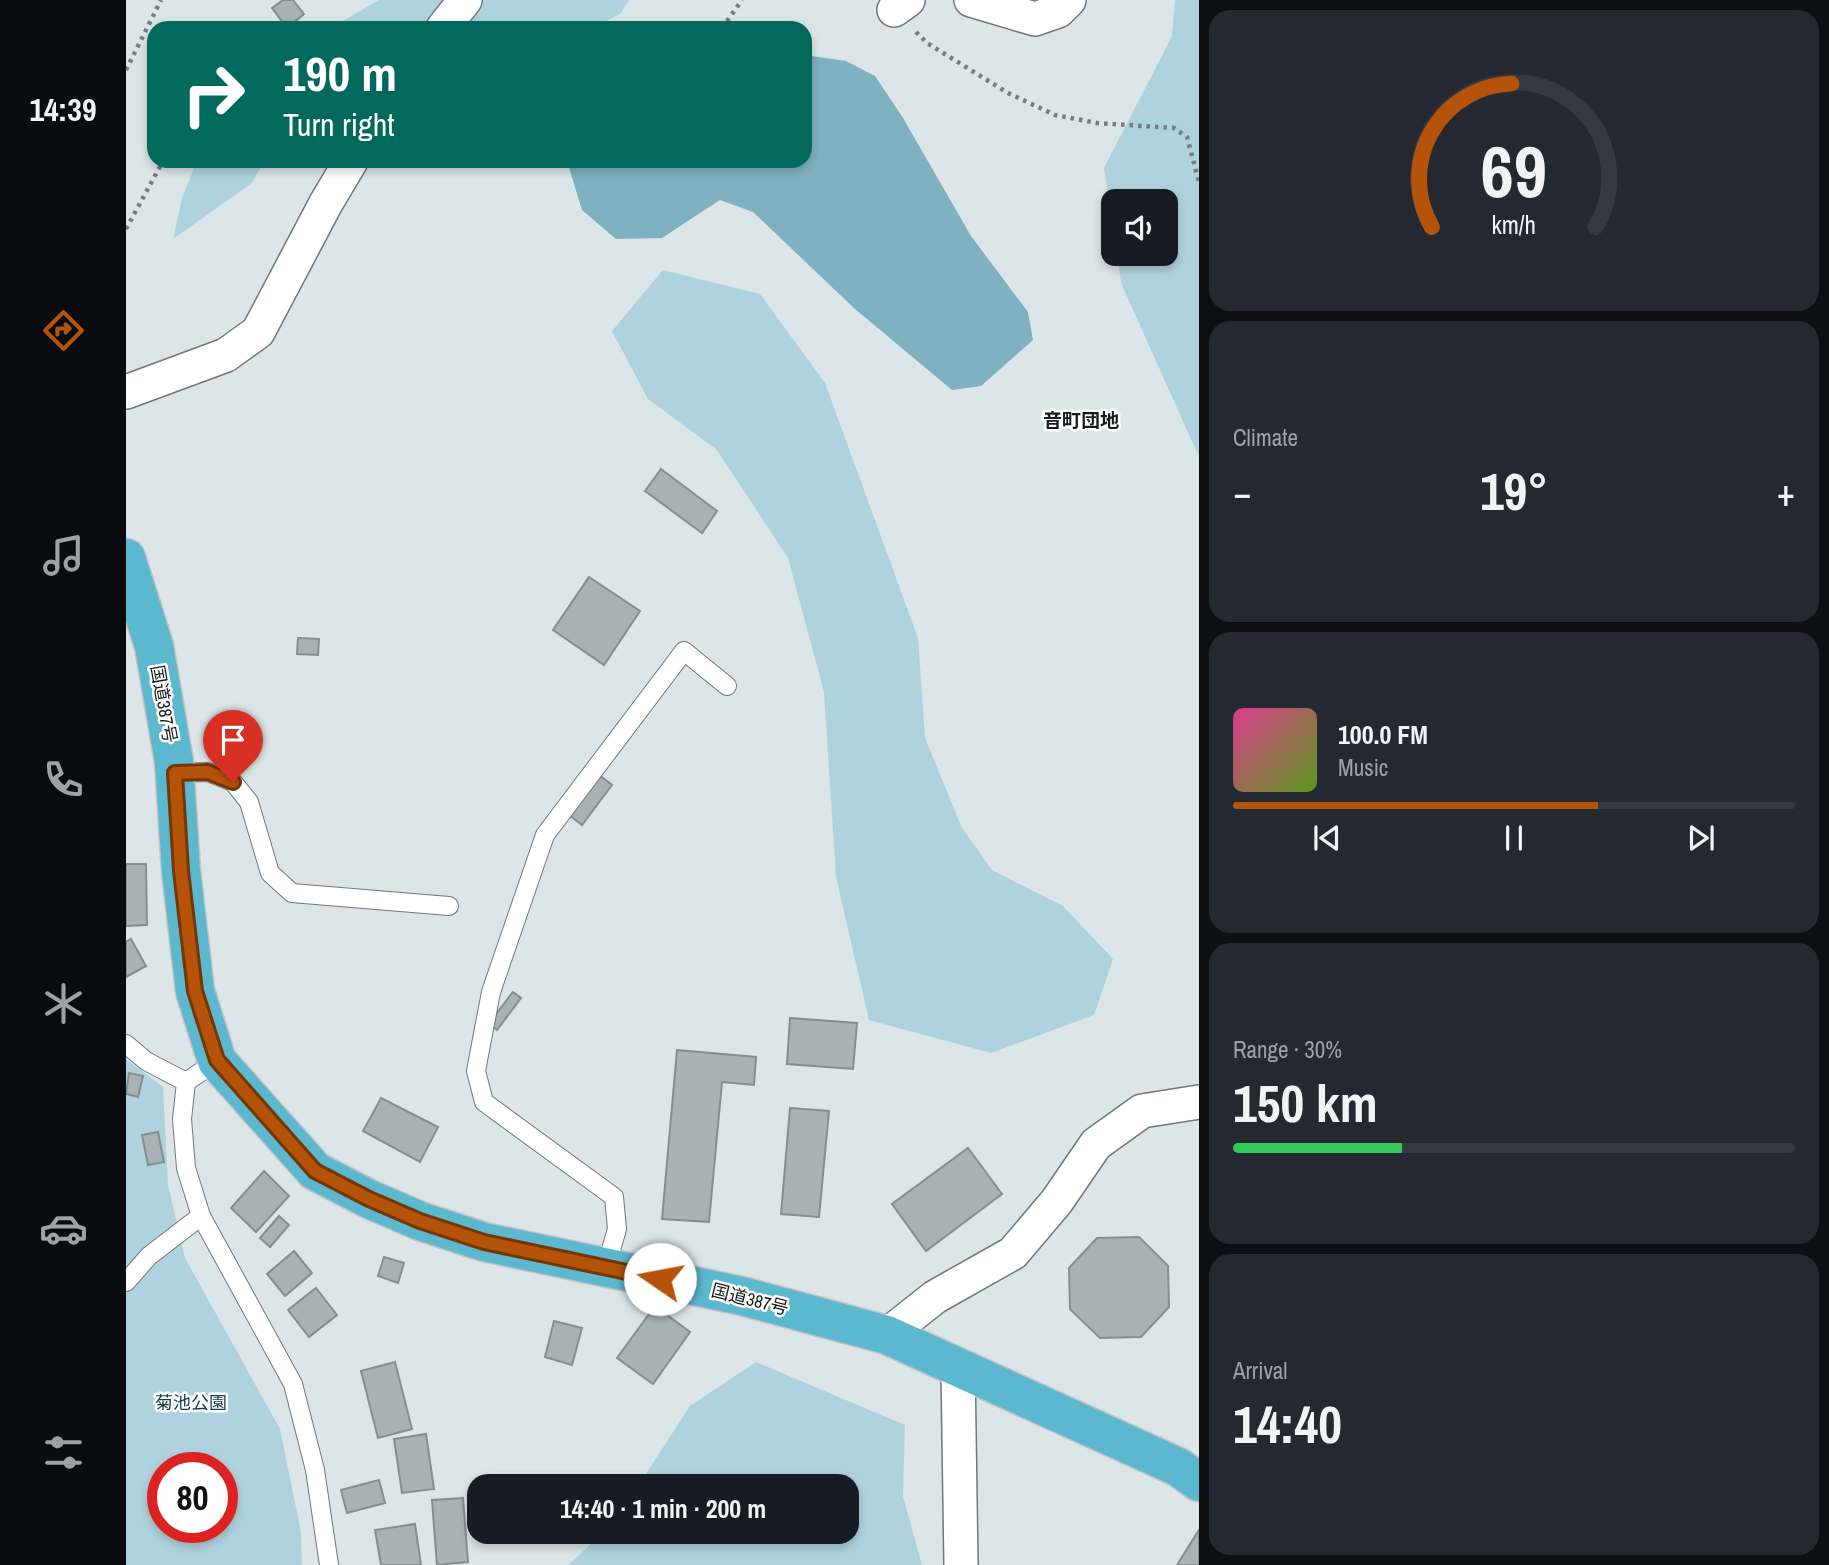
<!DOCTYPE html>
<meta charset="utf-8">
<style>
:root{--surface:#171b24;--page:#242831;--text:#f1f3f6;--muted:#9ea1a6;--line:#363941;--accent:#b45309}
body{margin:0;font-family:"Archivo Narrow","Noto Sans JP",sans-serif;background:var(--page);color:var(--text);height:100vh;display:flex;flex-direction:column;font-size:26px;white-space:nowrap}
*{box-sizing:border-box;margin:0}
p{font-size:23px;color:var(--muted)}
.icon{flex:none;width:38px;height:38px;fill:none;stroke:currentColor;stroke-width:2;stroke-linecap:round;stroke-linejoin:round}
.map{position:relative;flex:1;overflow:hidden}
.panel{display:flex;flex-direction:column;gap:10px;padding:10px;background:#0d0f14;width:630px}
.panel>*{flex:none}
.top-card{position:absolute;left:21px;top:21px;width:665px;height:147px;border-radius:21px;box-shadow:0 4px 10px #0003;background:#00695c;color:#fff;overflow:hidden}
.tools{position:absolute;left:975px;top:189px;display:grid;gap:14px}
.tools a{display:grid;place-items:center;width:77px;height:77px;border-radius:14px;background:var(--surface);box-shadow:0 4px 10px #0003;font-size:35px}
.speed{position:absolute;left:21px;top:1452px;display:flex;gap:14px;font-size:35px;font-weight:700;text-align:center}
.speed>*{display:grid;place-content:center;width:91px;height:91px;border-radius:50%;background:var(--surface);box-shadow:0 4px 10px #0003;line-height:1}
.speed .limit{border:10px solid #d22;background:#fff;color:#111}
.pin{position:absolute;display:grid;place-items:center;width:60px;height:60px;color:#fff;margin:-72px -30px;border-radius:50% 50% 50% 0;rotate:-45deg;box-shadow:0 0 7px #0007}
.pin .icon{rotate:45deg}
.me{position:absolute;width:77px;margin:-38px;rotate:282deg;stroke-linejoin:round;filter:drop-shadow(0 0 5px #0008)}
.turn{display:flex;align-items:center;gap:24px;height:147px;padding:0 21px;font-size:32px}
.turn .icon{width:91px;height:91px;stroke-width:2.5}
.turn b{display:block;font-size:49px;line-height:60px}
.big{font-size:52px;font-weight:700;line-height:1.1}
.panel .tile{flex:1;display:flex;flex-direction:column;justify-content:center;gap:10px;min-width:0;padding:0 24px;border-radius:21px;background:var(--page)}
.panel .dial{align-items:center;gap:0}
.dial svg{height:182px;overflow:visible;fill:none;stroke:var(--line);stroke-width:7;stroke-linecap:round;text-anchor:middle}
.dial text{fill:var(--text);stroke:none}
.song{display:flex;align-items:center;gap:21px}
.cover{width:84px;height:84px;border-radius:10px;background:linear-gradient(135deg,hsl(330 70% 55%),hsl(90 70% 35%))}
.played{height:7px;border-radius:4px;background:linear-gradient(90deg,var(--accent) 65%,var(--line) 65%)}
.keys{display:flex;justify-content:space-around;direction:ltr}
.heat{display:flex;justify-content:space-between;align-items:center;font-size:38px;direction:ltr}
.charge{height:10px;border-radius:5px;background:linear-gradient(90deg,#34c759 30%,var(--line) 0)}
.trip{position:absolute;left:341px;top:1474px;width:392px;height:70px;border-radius:21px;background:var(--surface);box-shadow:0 4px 10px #0003;font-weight:700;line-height:70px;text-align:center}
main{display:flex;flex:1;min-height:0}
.dock{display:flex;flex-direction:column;width:126px;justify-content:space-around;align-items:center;background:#090b0e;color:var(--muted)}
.dock .icon{width:49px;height:49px}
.dock .current{color:var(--accent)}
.dock b{font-size:32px;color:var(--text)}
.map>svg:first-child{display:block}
.green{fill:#afd3de;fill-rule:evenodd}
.water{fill:#7fb1c0}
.building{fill:#a9b2b5;stroke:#858e90;stroke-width:2}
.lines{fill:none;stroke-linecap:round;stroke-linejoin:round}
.service-casing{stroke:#6f787a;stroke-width:20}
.minor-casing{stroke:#6f787a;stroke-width:36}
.trunk-casing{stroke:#c3c3c4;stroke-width:41}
.path{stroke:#777d7f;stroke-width:4.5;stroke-dasharray:3.5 5;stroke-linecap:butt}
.service{stroke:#fff;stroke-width:18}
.minor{stroke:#fff;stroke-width:33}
.trunk{stroke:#5cb8ce;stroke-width:38}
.route-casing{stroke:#753606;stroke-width:18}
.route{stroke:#b45309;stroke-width:12}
.labels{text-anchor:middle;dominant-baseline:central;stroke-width:5;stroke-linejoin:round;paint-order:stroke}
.street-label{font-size:18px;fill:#171a1b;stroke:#fff}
.park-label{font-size:18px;fill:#103f4a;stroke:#fff}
.neighbourhood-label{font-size:19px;font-weight:bold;fill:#171a1b;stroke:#fff}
</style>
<main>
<nav class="dock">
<b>14:39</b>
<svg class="icon current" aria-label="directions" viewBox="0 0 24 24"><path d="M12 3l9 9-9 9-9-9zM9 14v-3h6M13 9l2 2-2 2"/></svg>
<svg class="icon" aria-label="music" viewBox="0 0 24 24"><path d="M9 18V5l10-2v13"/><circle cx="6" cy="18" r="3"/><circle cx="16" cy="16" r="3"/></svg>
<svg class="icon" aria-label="phone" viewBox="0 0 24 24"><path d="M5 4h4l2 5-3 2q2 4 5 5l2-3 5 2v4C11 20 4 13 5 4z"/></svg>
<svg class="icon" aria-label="climate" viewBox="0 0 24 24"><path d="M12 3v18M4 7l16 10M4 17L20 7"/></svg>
<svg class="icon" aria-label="car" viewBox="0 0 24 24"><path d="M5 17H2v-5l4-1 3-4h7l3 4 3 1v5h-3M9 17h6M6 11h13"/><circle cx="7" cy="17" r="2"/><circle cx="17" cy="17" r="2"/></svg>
<svg class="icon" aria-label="filters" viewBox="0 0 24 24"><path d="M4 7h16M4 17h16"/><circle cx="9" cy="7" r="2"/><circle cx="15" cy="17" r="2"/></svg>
</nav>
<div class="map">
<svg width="1073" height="1565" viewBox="0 0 1073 1565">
<rect width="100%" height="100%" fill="#dce5e8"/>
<g class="green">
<path d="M253,0H503L494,14L467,28H205Z"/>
<path d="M1049,0H1073V457L995,283L991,254H1040V201H987V229L978,168L1046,36Z"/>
<path d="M71,161H138L126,183L47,239L56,198Z"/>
<path d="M537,270L634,294L699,383L792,638L799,738L836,828L866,870L937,906L987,959L968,1015L865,1053L743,1020L710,877L698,692L662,558L591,450L522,399L486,331Z"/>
<path d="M0,1059L37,1087L42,1185L59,1258L154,1429L175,1532L176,1565H0ZM37,1468H96V1528H37Z"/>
<path d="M630,1362L779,1425L777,1496L796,1565H442L479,1531H721V1486H512L564,1406Z"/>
</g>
<path class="water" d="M679,55L720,61L749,76L777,118L845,236L902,312L907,340L855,386L826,390L729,309L627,212L594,200L536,238L490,239L456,210L441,161H679Z"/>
<g class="building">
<path d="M157,0H167L178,14L161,28L146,8Z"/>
<path d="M535,469L591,511L576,533L519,491Z"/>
<path d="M463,577L514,611L478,665L427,630Z"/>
<path d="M172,638L193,639L192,655L171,654Z"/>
<path d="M472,774L486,785L456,825L442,814Z"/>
<path d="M0,864H20L21,925L0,926Z"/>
<path d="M5,939L20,966L0,977V942Z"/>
<path d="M387,992L395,998L371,1030L363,1023Z"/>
<path d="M664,1018L731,1023L727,1069L661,1064Z"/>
<path d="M551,1050L630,1057L628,1085L596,1082L583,1222L536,1219Z"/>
<path d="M3,1073L17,1076L12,1097L0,1094Z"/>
<path d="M255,1098L312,1127L294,1162L237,1131Z"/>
<path d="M664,1108L703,1111L693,1217L655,1214Z"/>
<path d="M32,1132L38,1162L22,1165L16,1135Z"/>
<path d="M842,1148L876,1194L800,1251L766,1204Z"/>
<path d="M138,1171L163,1196L130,1232L105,1208Z"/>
<path d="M153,1216L163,1225L144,1247L134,1238Z"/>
<path d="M1013,1237L1042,1266L1043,1307L1015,1337L974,1338L944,1309L943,1268L971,1238Z"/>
<path d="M168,1251L186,1273L159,1296L141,1274Z"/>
<path d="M258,1257L278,1263L272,1283L252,1276Z"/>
<path d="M190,1288L211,1315L183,1337L162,1310Z"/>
<path d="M529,1306L564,1332L527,1384L491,1358Z"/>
<path d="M428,1321L456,1328L446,1365L419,1357Z"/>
<path d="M269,1362L286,1429L252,1438L235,1371Z"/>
<path d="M300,1434L308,1489L276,1493L268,1439Z"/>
<path d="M253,1480L259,1503L221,1513L215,1490Z"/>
<path d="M337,1498L342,1562L311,1565L306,1500Z"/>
<path d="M289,1524L295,1565H255L249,1530Z"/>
<path d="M1073,1530V1565H1051Z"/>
</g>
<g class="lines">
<defs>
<g id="service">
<path d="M49,773L82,772L107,782L123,802L144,873L166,893L323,906"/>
<path d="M0,1044L20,1061L60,1082"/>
<path d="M91,1061L60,1082L56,1119L60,1168L75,1216L167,1384L189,1470L203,1565"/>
<path d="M480,1267L491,1229L488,1197L358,1102L350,1071L365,992L419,835L558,651L601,686"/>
<path d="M0,1282L23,1256L75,1216"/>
</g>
<g id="minor">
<path d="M845,0L909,19L932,11L943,0"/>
<path d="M768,10L782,0"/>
<path d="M317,28L339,0"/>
<path d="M0,392L100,355L132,332L200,203L225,161"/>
<path d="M761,1335L809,1297L887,1253L931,1201L970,1144L1016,1111L1073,1102"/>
<path d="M832,1367L835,1565"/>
</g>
<path id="trunk" d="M0,558L28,646L48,762L55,871L69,991L91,1061L189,1171L243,1199L294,1221L358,1242L616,1296L761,1335L1052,1467L1073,1482"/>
</defs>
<use href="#service" class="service-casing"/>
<use href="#minor" class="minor-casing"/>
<use href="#trunk" class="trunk-casing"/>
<g class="path">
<path d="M596,28L616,0"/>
<path d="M790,32L801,43L882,93L929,115L971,123L1048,128L1061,137L1073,182"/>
<path d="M0,70L35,0"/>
<path d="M338,161L340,165L352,161"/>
<path d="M0,229L37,161"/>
</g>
<use href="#service" class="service"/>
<use href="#minor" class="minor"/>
<use href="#trunk" class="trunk"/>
</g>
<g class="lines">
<defs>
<path id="route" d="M107,782L82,772L49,773L55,871L69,991L91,1060L189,1171L243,1199L294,1221L358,1242L534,1279"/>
</defs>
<use href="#route" class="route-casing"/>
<use href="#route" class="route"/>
</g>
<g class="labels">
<g class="street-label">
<text transform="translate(38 704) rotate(80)">国道387号</text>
<text transform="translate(624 1299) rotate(14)">国道387号</text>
</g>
<g class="park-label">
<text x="65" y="1402">菊池公園</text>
</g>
<g class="neighbourhood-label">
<text x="955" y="420">音町団地</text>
</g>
</g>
</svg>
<div class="tools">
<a><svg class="icon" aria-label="sound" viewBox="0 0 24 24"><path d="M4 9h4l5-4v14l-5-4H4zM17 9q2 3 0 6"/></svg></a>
</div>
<div class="speed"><div class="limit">80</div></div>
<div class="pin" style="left:107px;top:782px;background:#d93025"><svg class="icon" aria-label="arrive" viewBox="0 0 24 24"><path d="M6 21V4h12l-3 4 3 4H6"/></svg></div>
<svg class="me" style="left:534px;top:1279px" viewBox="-20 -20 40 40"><circle r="19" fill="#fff"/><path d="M0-13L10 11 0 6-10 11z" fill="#b45309"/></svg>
<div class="trip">14:40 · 1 min · 200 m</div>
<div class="top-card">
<div class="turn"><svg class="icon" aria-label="right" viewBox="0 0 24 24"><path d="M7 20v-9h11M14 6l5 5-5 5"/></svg><div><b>190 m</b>Turn right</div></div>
</div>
</div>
<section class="panel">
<div class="tile dial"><svg viewBox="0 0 100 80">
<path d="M14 69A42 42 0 1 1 86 69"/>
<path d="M14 69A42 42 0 0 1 49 6" stroke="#b45309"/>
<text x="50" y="56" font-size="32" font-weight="700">69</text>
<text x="50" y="72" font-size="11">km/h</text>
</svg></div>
<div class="tile"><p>Climate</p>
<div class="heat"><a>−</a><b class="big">19°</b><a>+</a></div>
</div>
<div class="tile">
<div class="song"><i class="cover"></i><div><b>100.0 FM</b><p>Music</p></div></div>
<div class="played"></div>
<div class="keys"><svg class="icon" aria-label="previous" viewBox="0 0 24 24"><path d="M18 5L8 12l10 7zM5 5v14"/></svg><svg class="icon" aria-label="pause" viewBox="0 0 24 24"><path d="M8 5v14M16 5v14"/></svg><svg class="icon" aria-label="next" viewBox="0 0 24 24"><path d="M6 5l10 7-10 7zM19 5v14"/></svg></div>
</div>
<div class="tile"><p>Range · 30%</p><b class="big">150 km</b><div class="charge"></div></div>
<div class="tile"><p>Arrival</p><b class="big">14:40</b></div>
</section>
</main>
